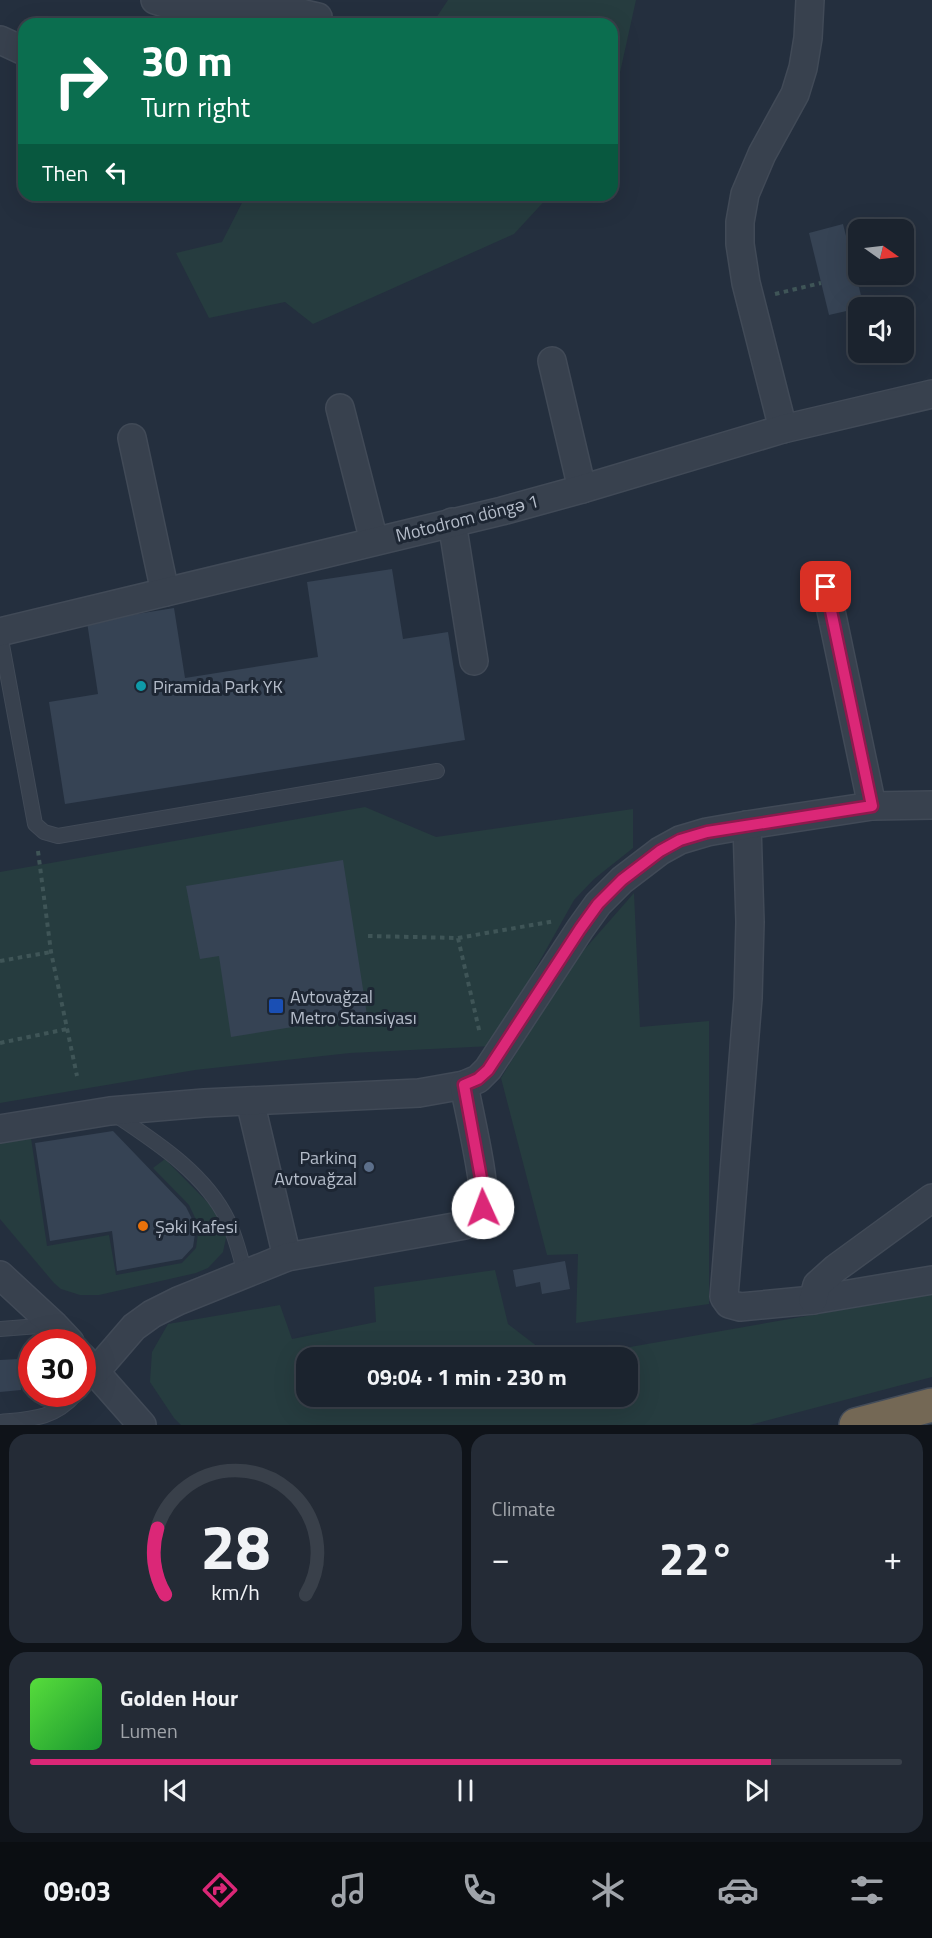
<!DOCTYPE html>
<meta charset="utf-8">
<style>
:root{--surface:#1b232e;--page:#242b36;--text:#f1f3f6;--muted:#a0a4aa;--line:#39404a;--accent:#db2777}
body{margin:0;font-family:"Titillium Web",sans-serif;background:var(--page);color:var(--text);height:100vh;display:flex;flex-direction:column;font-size:22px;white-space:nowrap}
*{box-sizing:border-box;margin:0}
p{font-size:20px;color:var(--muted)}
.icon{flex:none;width:33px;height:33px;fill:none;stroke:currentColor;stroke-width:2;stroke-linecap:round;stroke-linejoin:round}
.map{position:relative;height:1425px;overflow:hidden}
.panel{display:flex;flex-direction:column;gap:9px;padding:9px;background:#0f1319;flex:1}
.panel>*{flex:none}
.banner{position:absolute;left:18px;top:18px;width:600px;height:183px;border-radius:18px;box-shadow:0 6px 24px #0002,0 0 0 2px var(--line);background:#0b6e4f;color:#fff;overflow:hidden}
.needle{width:39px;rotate:104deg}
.buttons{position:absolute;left:848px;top:219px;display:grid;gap:12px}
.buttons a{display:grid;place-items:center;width:66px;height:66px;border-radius:12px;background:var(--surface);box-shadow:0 6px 24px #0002,0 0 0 2px var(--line);font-size:30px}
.speed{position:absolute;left:18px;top:1329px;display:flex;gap:12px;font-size:30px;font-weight:700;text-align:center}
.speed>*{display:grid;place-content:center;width:78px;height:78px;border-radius:50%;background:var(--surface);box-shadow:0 6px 24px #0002,0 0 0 2px var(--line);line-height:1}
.speed .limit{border:9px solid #d22;background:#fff;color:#111}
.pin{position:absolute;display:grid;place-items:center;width:51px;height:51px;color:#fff;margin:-26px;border-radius:12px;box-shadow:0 3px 9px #0006}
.me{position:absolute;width:66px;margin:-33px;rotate:358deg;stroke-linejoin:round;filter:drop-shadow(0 0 4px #0008)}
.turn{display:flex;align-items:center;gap:21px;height:126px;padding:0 24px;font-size:27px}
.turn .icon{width:78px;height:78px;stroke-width:2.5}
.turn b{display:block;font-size:42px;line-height:51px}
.then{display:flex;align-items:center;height:57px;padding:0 24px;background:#0003;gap:12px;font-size:22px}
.big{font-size:45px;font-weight:700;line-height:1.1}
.panel .card{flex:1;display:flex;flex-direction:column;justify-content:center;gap:9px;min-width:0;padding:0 21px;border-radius:18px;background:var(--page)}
.panel .dial{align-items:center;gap:0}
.dial svg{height:156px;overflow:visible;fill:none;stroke:var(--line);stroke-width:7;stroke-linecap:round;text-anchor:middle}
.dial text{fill:var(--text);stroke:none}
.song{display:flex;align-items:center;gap:18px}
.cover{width:72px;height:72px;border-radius:9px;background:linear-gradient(135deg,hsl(110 70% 55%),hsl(130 70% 35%))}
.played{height:6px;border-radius:3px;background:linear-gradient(90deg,var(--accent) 85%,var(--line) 85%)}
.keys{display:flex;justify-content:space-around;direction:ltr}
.heat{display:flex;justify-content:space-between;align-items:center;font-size:33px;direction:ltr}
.panel .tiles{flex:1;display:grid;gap:9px;grid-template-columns:1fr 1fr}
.card:last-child{grid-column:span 2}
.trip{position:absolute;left:296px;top:1347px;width:342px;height:60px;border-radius:18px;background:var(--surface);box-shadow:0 6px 24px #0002,0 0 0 2px var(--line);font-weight:700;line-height:60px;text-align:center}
.tab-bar{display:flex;height:96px;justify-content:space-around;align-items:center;background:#0b0e12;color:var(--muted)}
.tab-bar .icon{width:42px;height:42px}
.tab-bar .on{color:var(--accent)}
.tab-bar b{font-size:27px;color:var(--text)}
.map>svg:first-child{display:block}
.green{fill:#263c3f}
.building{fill:#364354}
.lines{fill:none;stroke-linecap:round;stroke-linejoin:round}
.lane-casing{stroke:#414a57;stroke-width:16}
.street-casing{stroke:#414a57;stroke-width:30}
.highway-casing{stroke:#434c59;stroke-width:36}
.path{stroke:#3f5557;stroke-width:4;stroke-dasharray:4.5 4.5;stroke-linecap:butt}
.lane{stroke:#38414e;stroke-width:14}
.street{stroke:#38414e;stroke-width:27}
.highway{stroke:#746855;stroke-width:33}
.route-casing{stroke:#8e194d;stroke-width:15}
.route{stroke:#db2777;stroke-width:10}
.culture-dot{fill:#0f9aa8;stroke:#1d2633;stroke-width:2}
.transit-dot{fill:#1a4fb4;stroke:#1d2633;stroke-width:2}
.service-dot{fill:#5c6f8a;stroke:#1d2633;stroke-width:2}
.food-dot{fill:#e8710a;stroke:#1d2633;stroke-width:2}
.labels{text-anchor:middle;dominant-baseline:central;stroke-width:6;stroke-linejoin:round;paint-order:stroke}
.street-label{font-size:18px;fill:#b4bcc9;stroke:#1d2633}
.poi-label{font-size:18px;fill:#b4bcc9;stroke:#1d2633;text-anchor:start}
</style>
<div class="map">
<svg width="932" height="1425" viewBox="0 0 932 1425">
<rect width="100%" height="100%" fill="#242f3e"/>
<g class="green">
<path d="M448,0H636L615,95L612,101V24H432Z"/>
<path d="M246,195H550L514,234L313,324L285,302L209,318L176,253L222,242Z"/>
<path d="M365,807L436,837L633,809V848L594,879L574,900L492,1046L350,1053L195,1070L0,1103V872Z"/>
<path d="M634,893L640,1027L709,1021V1304L576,1323L578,1254L547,1255L501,1078L544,1008L577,958Z"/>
<path d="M31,1138L47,1246L109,1235L116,1275L182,1263L196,1248L199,1226L189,1205L153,1168L165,1159L220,1215L226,1227V1238L223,1252L208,1268L196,1273L99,1295H80L61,1289L54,1283L0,1219V1143Z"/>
<path d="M495,1270L508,1324L551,1357L306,1358V1396H627V1358L573,1357L932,1294V1377L750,1425H181L174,1418L150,1382L152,1352L168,1324L280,1305L292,1339L376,1322L374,1287Z"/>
</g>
<g class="building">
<path d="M843,224L864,307L829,315L809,233Z"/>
<path d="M392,569L403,639L448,632L465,740L65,804L49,702L98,694L87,622L174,608L185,678L318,657L307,582Z"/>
<path d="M343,860L367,1015L231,1037L219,956L200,959L186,886Z"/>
<path d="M113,1131L186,1207L196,1227L193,1247L182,1259L117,1271L112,1231L50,1241L35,1143Z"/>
<path d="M565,1261L570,1289L542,1294L540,1282L516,1287L513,1270Z"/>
<path d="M19,1359L21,1390L0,1392V1360Z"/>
</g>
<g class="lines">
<defs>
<g id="lane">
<path d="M0,634L35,824L44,832L58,836L437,771"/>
<path d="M114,1114C156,1142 206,1174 228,1221C236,1237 240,1256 245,1273"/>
<path d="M0,1329L52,1325"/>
<path d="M0,1422C32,1419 54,1419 76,1394"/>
</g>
<g id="street">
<path d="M155,0C197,15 242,6 286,10C296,11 307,15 318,17"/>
<path d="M0,40L24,51"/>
<path d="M552,361L582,489"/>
<path d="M340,408L374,541"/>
<path d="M783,429L746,283L740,244V222L745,194L762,154L795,94L803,68L808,38L810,0"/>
<path d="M132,438L165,592"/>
<path d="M452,522L474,661"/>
<path d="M826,587L872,806"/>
<path d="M0,632L502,511L582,489L783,429L932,394"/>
<path d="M747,825L750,922L748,998L724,1297L729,1304L740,1307L813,1300L932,1280"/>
<path d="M250,1101L287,1257"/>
<path d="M0,1129L110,1111L204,1103L419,1093L464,1085L478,1079L488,1069L580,929L598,904L622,880L660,851L680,840L707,832L747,825L872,806L932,805"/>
<path d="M0,1275L54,1325L70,1342"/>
<path d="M813,1300L817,1285L836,1268L932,1198"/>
<path d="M82,1357L142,1425"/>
<path d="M96,1371L134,1327L152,1314L178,1301L287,1257L465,1225C472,1221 478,1217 482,1209C489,1194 468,1107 464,1085"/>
</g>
<path id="highway" d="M856,1425L932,1405"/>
</defs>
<use href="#lane" class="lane-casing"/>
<use href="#street" class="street-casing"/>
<use href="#highway" class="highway-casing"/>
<g class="path">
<path d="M775,294L821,283"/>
<path d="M38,851L51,952L77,1076"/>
<path d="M368,936L458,938L480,1034"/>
<path d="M458,938L555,921"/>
<path d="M0,961L51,952"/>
<path d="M0,1043L67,1029"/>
</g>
<use href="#lane" class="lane"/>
<use href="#street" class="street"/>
<use href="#highway" class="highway"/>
</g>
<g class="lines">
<defs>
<path id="route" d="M483,1208V1189L464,1085L478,1079L488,1070L580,929L598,904L622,880L660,851L680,840L707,832L872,806L826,587"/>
</defs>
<use href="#route" class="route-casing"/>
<use href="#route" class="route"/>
</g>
<circle class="culture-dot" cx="141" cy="686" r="6"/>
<rect class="transit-dot" x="268" y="998" width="16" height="16" rx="3"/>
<circle class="service-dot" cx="369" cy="1167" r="6"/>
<circle class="food-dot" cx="143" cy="1226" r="6"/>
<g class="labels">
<g class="street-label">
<text transform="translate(467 518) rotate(-14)">Motodrom döngə 1</text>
</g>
<g class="poi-label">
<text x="153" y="686">Piramida Park YK</text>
<text x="290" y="996">Avtovağzal<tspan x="290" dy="21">Metro Stansiyası</tspan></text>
<text x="357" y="1157" text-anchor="end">Parkinq<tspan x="357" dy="21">Avtovağzal</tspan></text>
<text x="155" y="1226">Şəki Kafesi</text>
</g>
</g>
</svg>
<div class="buttons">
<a><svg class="needle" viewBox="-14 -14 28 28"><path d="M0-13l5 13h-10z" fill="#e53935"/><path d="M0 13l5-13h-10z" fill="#a0a4aa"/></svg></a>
<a><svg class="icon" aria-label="sound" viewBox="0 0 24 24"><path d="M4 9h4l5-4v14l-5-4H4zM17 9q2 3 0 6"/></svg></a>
</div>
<div class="speed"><div class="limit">30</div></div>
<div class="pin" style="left:826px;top:587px;background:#d93025"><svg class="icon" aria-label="arrive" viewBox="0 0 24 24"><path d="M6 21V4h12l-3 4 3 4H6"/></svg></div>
<svg class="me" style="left:483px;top:1208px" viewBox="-20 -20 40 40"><circle r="19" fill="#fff"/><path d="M0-13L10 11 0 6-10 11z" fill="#db2777"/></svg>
<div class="trip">09:04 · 1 min · 230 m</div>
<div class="banner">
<div class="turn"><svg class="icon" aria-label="right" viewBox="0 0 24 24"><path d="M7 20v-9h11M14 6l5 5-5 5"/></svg><div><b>30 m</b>Turn right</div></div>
<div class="then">Then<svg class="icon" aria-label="left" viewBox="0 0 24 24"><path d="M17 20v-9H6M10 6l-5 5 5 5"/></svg></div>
</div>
</div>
<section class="panel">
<div class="tiles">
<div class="card dial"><svg viewBox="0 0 100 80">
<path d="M14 69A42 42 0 1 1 86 69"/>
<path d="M14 69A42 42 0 0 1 10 35" stroke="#db2777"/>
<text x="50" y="56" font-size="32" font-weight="700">28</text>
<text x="50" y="72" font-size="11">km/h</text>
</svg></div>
<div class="card"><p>Climate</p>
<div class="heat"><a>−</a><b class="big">22°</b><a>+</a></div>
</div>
<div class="card">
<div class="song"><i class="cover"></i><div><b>Golden Hour</b><p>Lumen</p></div></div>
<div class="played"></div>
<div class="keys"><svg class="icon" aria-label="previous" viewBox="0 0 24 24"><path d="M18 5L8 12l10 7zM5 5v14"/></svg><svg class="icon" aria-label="pause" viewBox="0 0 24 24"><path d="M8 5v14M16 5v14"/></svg><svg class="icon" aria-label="next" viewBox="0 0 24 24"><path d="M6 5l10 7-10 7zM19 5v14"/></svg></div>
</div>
</div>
</section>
<nav class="tab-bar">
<b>09:03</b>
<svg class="icon on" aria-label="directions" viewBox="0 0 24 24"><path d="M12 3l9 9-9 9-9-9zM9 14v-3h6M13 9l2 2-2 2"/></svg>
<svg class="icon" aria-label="music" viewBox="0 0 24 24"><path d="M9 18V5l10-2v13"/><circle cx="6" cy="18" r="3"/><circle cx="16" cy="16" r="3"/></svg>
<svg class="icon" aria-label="phone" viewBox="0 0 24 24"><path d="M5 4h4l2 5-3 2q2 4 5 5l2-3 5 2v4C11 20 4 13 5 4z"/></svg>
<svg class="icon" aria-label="climate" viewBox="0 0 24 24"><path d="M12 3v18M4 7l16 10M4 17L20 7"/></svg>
<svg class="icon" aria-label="car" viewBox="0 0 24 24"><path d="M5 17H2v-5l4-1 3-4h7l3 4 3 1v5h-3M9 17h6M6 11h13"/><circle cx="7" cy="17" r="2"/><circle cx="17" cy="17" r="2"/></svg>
<svg class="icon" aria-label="filters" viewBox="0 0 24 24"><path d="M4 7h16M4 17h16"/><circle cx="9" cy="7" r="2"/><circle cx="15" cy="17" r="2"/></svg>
</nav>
